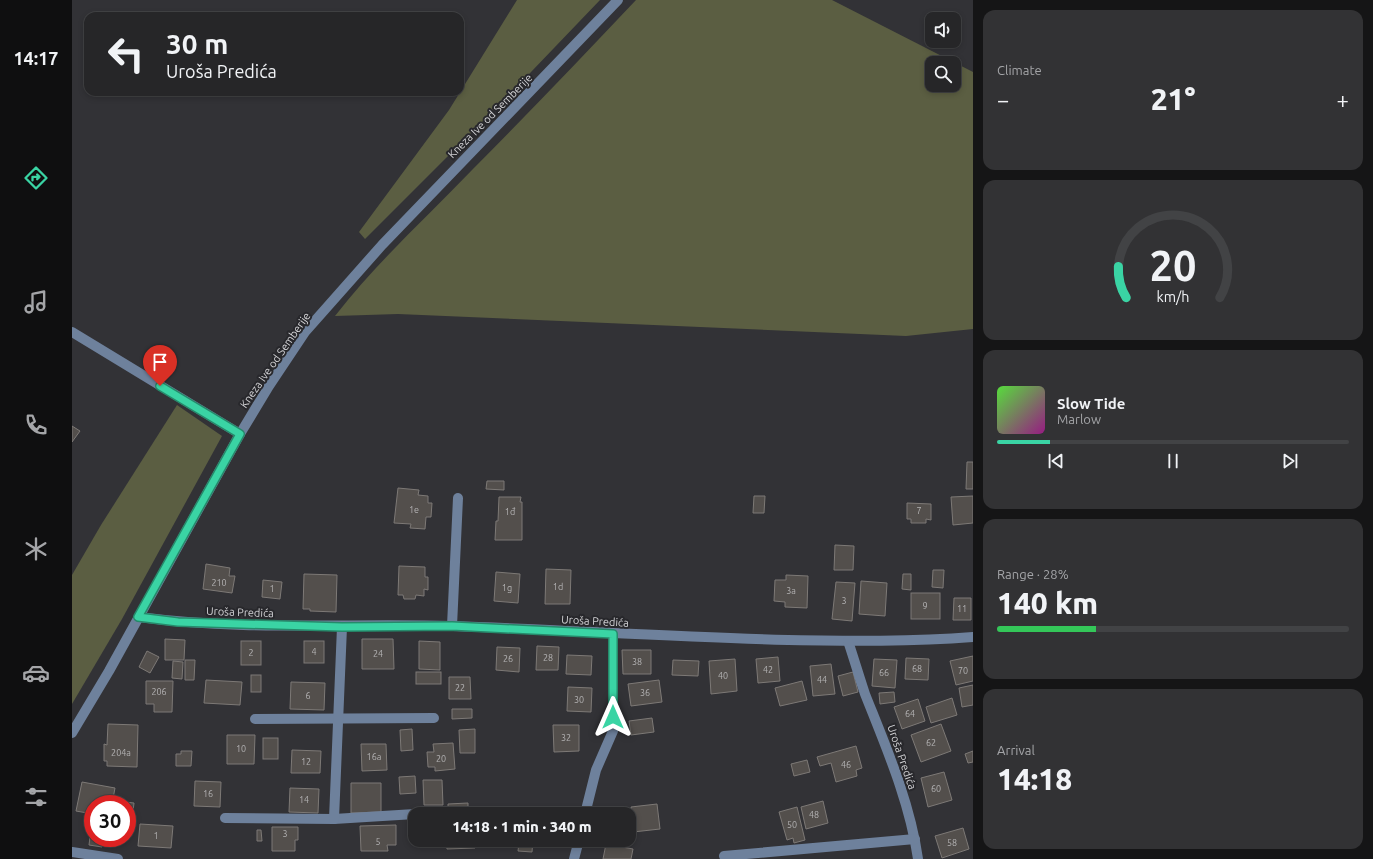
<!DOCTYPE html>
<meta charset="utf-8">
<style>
:root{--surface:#262628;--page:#323234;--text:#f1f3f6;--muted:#a4a5a8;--line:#424345;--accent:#3ad4a4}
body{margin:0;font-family:Ubuntu,sans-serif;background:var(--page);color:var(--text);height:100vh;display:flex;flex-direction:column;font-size:15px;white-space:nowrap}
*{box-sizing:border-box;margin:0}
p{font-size:13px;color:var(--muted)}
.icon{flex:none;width:22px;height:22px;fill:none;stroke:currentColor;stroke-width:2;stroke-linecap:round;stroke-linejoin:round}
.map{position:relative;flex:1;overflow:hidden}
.drawer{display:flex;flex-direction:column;gap:10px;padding:10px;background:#151516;width:400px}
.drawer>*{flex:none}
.hud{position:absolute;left:12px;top:12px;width:380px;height:84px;border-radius:12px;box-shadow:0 2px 6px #0003,0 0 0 1px var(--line);background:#262628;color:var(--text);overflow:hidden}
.tools{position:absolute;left:853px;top:12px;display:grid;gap:8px}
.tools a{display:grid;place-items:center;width:36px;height:36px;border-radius:8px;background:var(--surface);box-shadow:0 2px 6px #0003,0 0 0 1px var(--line);font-size:20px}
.speed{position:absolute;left:12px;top:795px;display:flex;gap:8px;font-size:20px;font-weight:700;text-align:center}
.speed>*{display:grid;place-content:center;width:52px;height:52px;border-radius:50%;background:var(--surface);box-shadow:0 2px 6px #0003,0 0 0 1px var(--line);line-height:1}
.speed .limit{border:6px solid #d22;background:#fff;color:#111}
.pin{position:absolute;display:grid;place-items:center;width:34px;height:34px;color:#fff;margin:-41px -17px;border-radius:50% 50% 50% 0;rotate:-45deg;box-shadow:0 0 4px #0007}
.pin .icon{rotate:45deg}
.me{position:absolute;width:44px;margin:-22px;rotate:0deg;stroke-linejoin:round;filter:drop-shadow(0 0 3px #0008)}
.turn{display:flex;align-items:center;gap:14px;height:84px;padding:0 16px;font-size:18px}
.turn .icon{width:52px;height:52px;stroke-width:2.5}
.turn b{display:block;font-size:28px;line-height:34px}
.big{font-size:30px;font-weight:800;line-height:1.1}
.drawer .card{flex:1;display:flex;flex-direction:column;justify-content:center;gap:6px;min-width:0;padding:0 14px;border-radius:12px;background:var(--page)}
.drawer .dial{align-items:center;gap:0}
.dial svg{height:104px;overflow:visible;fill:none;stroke:var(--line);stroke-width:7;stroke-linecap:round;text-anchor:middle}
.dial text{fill:var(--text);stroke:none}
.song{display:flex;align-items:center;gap:12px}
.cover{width:48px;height:48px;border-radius:6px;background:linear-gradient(135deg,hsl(110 70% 55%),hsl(310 70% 35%))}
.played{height:4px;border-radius:2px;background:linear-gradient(90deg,var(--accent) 15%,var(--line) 15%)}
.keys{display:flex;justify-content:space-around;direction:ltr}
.heat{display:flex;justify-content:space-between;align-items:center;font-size:22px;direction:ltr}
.charge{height:6px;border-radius:3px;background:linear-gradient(90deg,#34c759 28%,var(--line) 0)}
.trip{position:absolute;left:336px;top:807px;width:228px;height:40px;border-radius:12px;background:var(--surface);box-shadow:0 2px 6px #0003,0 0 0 1px var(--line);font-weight:800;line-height:40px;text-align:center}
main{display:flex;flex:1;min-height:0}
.tabs{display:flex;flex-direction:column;width:72px;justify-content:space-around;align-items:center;background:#0f0f10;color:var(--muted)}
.tabs .icon{width:28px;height:28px}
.tabs .selected{color:var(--accent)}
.tabs b{font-size:18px;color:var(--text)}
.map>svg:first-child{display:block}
.green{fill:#5b5e42;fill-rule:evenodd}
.building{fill:#534f4c;stroke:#7d7976}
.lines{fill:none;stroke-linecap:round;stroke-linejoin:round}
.minor{stroke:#6e819c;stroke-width:10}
.route-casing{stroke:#268a6b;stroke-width:10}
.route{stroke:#3ad4a4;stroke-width:7}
.labels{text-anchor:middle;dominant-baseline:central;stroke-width:4;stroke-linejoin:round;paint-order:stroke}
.number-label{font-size:9px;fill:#b4b3b4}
.street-label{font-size:11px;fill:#d4d4d7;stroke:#28282c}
</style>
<main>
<nav class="tabs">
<b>14:17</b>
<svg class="icon selected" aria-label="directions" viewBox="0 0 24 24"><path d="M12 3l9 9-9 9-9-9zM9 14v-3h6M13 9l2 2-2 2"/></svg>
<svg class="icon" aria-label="music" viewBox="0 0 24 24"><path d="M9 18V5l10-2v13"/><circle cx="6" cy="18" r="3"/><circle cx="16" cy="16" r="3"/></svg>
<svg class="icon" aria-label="phone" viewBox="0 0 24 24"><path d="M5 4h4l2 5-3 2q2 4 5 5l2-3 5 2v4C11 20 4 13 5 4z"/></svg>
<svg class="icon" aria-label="climate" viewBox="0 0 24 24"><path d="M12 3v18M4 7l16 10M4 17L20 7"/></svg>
<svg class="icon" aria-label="car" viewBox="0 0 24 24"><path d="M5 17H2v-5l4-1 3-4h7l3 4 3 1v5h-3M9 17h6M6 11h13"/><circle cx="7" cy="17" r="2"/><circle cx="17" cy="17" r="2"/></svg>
<svg class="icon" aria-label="filters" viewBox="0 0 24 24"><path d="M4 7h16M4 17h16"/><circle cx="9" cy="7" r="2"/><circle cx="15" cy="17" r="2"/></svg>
</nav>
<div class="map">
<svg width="901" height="859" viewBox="0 0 901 859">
<rect width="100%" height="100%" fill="#323236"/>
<g class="green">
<path d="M445,0H528L436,96L293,239L287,232L377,110Z"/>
<path d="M564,0H760L901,72V329L834,336L326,314L263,316C304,263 354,218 400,170C456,114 510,57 564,0ZM860,63H882V85H860Z"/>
<path d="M105,405L150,436L50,619L0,704V575L29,525Z"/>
</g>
<g class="building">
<path d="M0,426L8,431L0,442Z"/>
<path d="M895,462H901V489H894Z"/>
<path d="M415,481H432V490L414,489Z"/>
<path d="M326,488L347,490L346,495L356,496V503H360L359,517H354L353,529L338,528L339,524L322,523Z"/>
<path d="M682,496H693L692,513H681Z"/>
<path d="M901,496V523L881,525L879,497Z"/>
<path d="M427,497H449L448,502H450V540H423L424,521H426Z"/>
<path d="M835,503L859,504V520L854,519V523H839V519H835Z"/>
<path d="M763,545L782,546L781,570H762Z"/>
<path d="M134,564L158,568L157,576H163L160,593L131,589Z"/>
<path d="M327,566L353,567V577H356V590L352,589V596L344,595L343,599H332L331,595H326Z"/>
<path d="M474,569L499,570L498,604H473Z"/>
<path d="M861,570H872L871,588L860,587Z"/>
<path d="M424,572L448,574L446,603L422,601Z"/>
<path d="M232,574L265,575L264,612L238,611V609H231Z"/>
<path d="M831,574H839V590L830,589Z"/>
<path d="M714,575L736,576L735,608L713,607V602L702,601L703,580H714Z"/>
<path d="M191,580L210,582L208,599L190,597Z"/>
<path d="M789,581L815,583L813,616L787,614Z"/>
<path d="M764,582L783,583L780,621L760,619Z"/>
<rect x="839" y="593" width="29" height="26"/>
<path d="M882,598H899V620H881Z"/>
<path d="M93,639L113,640L112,660H93Z"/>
<path d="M290,639H321L322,669H290Z"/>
<rect x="169" y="641" width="20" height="24"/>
<rect x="232" y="641" width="20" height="22"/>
<path d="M347,641L368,642V670L347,669Z"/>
<path d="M465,646L487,647L486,670H464Z"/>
<path d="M425,647L448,648L447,672L424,670Z"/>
<path d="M550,650H579V674H551Z"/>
<path d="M75,651L87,657L78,673L67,667Z"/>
<path d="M495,655L520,656L519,675L494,674Z"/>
<path d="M901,656V681L884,685L878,661Z"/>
<path d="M706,657L708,681L686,683L684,659Z"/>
<path d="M834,658L857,659L856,680L833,679Z"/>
<path d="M663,659L665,691L639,694L637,661Z"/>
<path d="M802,659L825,660L823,688L800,686Z"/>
<path d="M113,660H123L122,680H113Z"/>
<path d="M601,660L627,661L626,676L600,675Z"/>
<path d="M101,661L111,662L110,679L100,678Z"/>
<path d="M759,664L763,694L741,696L738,666Z"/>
<rect x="344" y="672" width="25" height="12"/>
<path d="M781,672L786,692L771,696L766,676Z"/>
<rect x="179" y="675" width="10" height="17"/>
<path d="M377,677H398L399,699H377Z"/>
<path d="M134,680L170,682L168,705L132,703Z"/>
<path d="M587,680L590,702L559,706L556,684Z"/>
<path d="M74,681H101L100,712H82V704H74Z"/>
<path d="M730,681L735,700L708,706L703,688Z"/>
<path d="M219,682L253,683L252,710L218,709Z"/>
<path d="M901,685V705L890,707L887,688Z"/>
<path d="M496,687L520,688L519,712L495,711Z"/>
<path d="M822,692L823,702L808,704L807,693Z"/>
<path d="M880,698L885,715L859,723L854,707Z"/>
<path d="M846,699L853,721L830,729L822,707Z"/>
<path d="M380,709H400V718L380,719Z"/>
<path d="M580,718L582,732L559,735L557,721Z"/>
<path d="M36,724L66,725L65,767L35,766V761H32V744L35,745Z"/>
<path d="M869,724L879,751L849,762L839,735Z"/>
<path d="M481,725H507V751L482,752Z"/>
<path d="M340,729L341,750L329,751L328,730Z"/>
<path d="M403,729V753H388L387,730Z"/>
<path d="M155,735H183L182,764H155Z"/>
<rect x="191" y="738" width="15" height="21"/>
<path d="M381,743L383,769L363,771V767H356L355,752H362L361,744Z"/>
<path d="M289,744H314L315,770L290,771Z"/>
<path d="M784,746L790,768L784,770L785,776L764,782L759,763L748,766L745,757Z"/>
<path d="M220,750L249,751L248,773H219Z"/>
<path d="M109,751H120L119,766H104V754H109Z"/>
<path d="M901,751V762L896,763L893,754Z"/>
<path d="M735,760L738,772L722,776L719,764Z"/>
<path d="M872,772L880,800L856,807L849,778Z"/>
<path d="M343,776L344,793L328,794L327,777Z"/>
<path d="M351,780H370L371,805H352Z"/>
<path d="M123,781L149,782L148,807L122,806Z"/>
<path d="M10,782L43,788L40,804H21V814L4,811Z"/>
<path d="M279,783H309V812L279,813Z"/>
<path d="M218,788L247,789L246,813L217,812Z"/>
<path d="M44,801L62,803L60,820H55V804H44Z"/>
<path d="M751,801L756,823L734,829L729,807Z"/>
<path d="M396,803V814H376V804Z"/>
<path d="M585,804L588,829L561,832L559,807Z"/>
<path d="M725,807L733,840L722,843L721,838L715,840L707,812Z"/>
<path d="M68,824L101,826L99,848L66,846Z"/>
<path d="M324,825V845H315L316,851H289L288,826Z"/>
<path d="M200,827H226V840H223V851H200Z"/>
<path d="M891,828L897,849L870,858L863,836Z"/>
<path d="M185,830H189L190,841H185Z"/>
<path d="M18,837L32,839L30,847L17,845Z"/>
<path d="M374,840H402L403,848L375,849Z"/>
<path d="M444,840H461L460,852L446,851L447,843H444Z"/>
<path d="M534,844L561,849L559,859H531Z"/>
</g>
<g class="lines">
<g class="minor">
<path d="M0,332L168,434"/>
<path d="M67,617C171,631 276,623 381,626C493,630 605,637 716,640C778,641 839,642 901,637"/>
<path d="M380,626L386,498"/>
<path d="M776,641C782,659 787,676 793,694C814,747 838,802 846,859"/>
<path d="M183,719L362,718"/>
<path d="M0,733L37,671L168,434L197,386L233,332L310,245L546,0"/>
<path d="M351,814L365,813"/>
<path d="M513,814L524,770L541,731V634"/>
<path d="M153,818L262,819L343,814"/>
<path d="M262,819L270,627"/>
<path d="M0,852L46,859"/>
<path d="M652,856L843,839"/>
<path d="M502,859L507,840"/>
</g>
</g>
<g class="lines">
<defs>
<path id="route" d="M88,386L168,434L66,617L106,622L270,627L380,626L541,634V717"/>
</defs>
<use href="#route" class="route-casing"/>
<use href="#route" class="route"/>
</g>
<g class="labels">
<g class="number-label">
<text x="342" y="510">1e</text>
<text x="847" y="511">7</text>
<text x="438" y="512">1đ</text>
<text x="147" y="583">210</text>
<text x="486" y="587">1d</text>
<text x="435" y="588">1g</text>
<text x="200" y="589">1</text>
<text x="719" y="591">3a</text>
<text x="772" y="601">3</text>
<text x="853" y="606">9</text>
<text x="890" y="609">11</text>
<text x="242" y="652">4</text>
<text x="179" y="653">2</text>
<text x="306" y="654">24</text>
<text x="476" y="658">28</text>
<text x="436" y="659">26</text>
<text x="565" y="662">38</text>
<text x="845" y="669">68</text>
<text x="696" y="670">42</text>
<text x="891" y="671">70</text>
<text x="812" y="673">66</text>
<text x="651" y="676">40</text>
<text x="750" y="680">44</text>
<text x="388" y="688">22</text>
<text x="87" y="692">206</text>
<text x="573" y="693">36</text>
<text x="236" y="696">6</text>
<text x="507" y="700">30</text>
<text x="838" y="714">64</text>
<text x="494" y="738">32</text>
<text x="859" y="743">62</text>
<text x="169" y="749">10</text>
<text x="49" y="753">204a</text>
<text x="302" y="757">16a</text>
<text x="369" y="759">20</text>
<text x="234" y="762">12</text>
<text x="774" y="765">46</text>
<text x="864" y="789">60</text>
<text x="136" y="794">16</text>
<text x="232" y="800">14</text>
<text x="742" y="815">48</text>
<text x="720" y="825">50</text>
<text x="213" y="834">3</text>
<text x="84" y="836">1</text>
<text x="306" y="842">5</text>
<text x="880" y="843">58</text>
</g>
<g class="street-label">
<text transform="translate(418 116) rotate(-45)">Kneza Ive od Semberije</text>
<text transform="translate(203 360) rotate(-55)">Kneza Ive od Semberije</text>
<text transform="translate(168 612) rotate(2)">Uroša Predića</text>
<text transform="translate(523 621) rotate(3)">Uroša Predića</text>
<text transform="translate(830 757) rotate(71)">Uroša Predića</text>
</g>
</g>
</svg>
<div class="tools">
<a><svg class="icon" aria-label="sound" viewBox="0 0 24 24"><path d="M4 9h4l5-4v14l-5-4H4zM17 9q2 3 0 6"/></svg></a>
<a><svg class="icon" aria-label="search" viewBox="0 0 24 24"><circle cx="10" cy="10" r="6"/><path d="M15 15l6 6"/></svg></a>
</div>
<div class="speed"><div class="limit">30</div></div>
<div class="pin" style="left:88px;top:386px;background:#d93025"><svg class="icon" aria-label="arrive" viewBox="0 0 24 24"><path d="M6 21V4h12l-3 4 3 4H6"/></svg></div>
<svg class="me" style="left:541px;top:717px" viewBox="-20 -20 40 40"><path d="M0-17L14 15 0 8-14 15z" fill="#3ad4a4" stroke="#fff" stroke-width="4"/></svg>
<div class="trip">14:18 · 1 min · 340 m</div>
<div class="hud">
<div class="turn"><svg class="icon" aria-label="left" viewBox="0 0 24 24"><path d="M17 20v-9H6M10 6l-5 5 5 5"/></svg><div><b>30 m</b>Uroša Predića</div></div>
</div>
</div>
<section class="drawer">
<div class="card"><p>Climate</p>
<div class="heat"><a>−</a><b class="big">21°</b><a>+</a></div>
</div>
<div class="card dial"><svg viewBox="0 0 100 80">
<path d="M14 69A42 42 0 1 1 86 69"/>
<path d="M14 69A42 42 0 0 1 8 45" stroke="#3ad4a4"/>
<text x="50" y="56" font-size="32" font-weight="700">20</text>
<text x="50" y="72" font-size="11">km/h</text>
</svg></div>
<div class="card">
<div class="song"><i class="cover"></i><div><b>Slow Tide</b><p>Marlow</p></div></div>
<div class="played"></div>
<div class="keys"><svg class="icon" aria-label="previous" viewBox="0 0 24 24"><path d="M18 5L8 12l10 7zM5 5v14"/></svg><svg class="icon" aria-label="pause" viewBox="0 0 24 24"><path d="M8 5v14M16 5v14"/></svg><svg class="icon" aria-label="next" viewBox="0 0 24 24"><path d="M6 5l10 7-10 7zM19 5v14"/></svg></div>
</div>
<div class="card"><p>Range · 28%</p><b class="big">140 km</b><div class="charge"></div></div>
<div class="card"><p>Arrival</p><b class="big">14:18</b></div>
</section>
</main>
